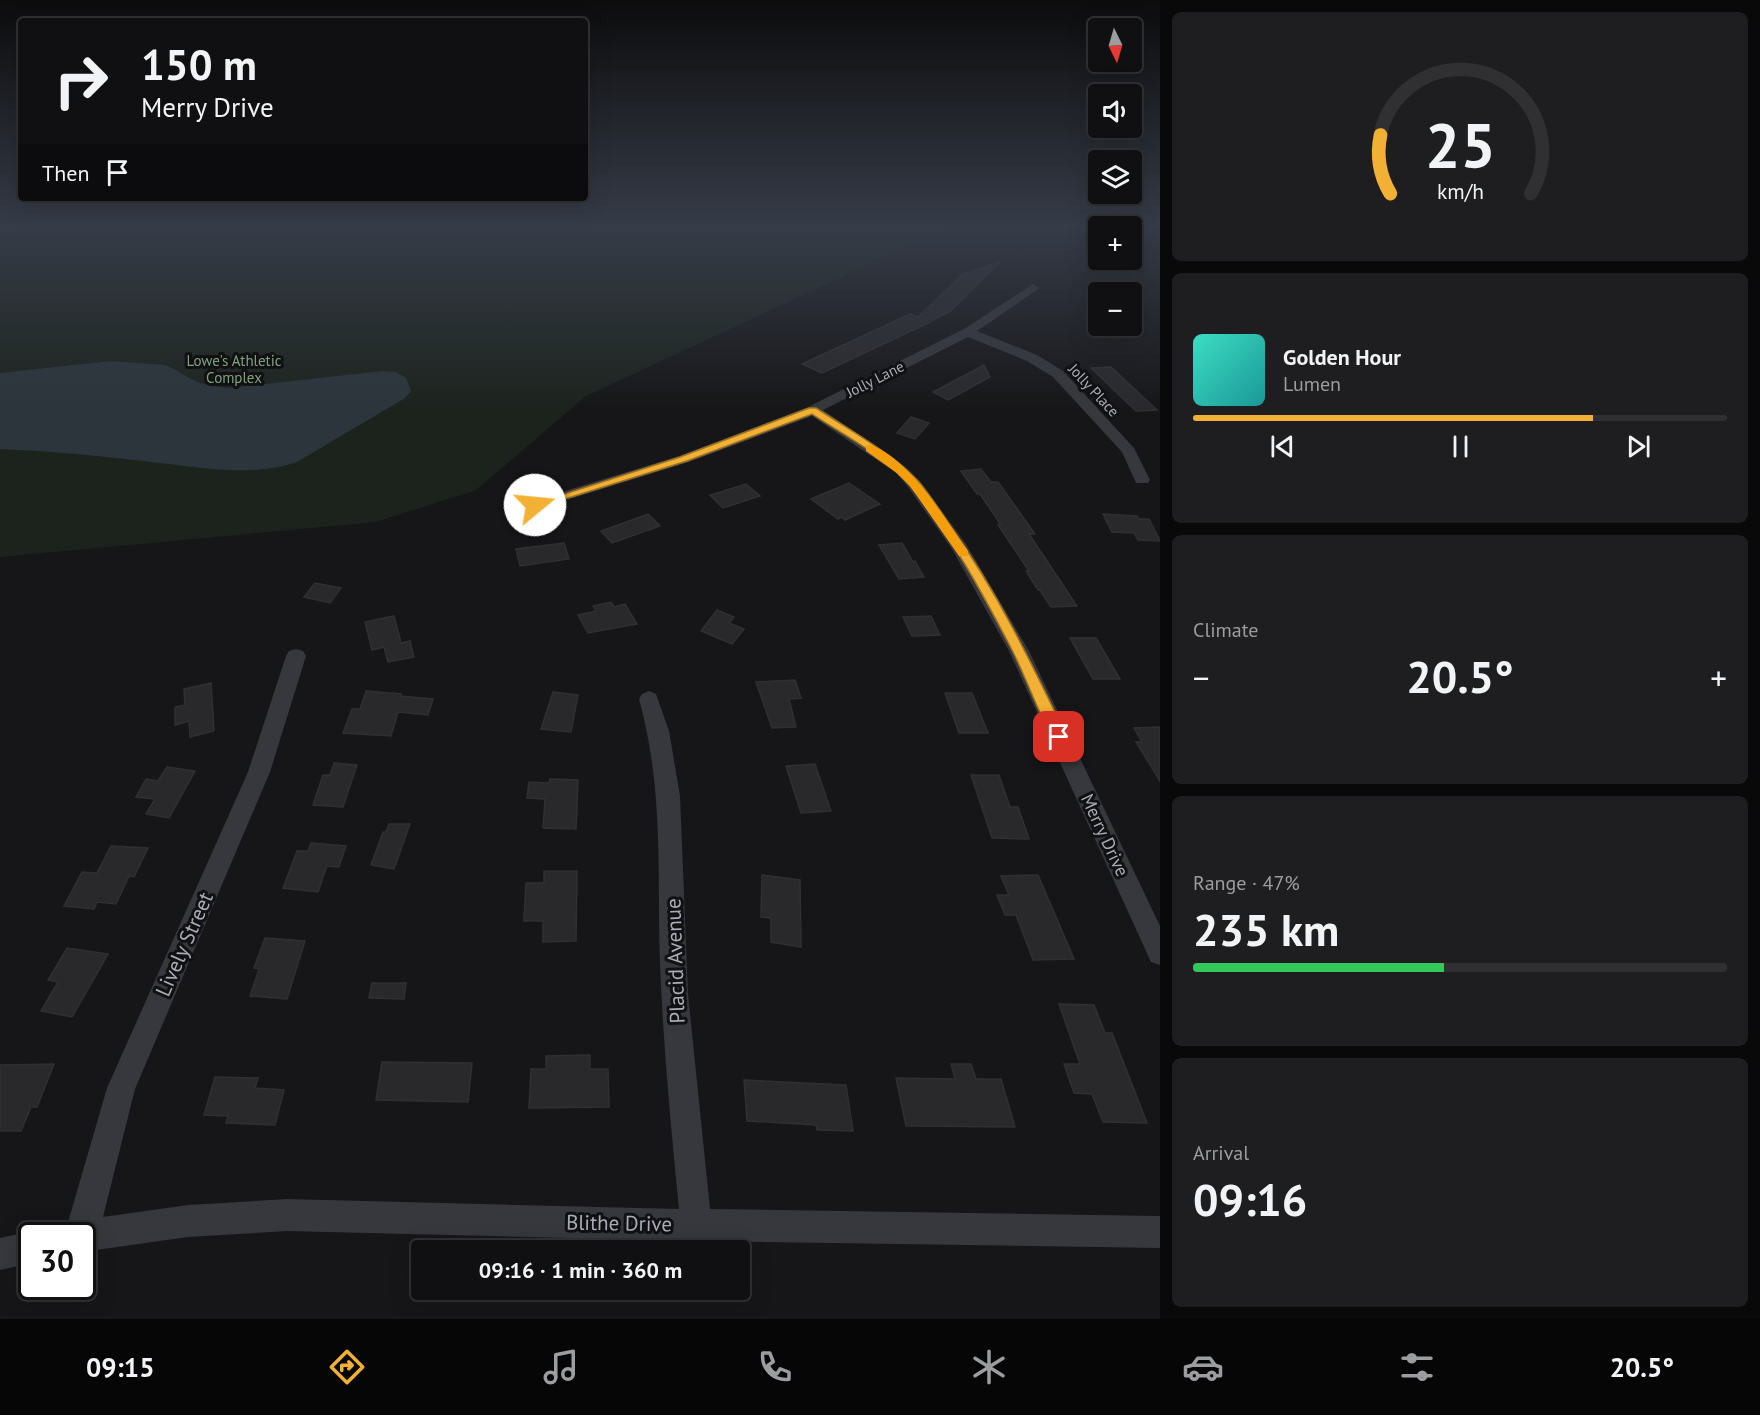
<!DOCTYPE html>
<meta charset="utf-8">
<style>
:root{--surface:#101012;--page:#1e1e20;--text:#f1f3f6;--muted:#9c9d9f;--line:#303032;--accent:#f2b134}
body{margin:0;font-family:"PT Sans",sans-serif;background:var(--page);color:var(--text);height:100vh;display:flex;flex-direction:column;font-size:22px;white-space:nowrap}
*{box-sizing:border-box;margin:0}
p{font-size:20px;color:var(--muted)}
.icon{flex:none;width:33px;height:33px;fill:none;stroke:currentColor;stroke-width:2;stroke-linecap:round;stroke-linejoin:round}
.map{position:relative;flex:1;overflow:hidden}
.side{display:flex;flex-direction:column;gap:12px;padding:12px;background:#09090a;width:600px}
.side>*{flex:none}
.top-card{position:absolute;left:18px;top:18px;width:570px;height:183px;border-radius:6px;box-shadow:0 6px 24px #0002,0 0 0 2px var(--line);background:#101012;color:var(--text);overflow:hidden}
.needle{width:39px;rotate:175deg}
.controls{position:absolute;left:1088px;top:18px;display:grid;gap:12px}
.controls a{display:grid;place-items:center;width:54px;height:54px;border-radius:6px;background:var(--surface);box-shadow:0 6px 24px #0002,0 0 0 2px var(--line);font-size:30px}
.speed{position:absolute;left:18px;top:1222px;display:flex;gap:12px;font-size:30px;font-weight:700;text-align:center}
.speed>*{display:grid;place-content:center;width:78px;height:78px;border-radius:50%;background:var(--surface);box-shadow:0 6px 24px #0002,0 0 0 2px var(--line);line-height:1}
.speed .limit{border:3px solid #111;border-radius:9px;background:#fff;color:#111}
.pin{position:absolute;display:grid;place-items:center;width:51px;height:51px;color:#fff;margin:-26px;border-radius:12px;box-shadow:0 3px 9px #0006}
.me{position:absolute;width:66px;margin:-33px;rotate:73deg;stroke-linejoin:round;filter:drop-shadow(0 0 4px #0008)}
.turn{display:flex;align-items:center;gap:21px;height:126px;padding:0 24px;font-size:27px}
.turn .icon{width:78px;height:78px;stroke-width:2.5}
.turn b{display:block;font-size:42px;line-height:51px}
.then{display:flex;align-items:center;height:57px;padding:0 24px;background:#0003;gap:12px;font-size:22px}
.big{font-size:45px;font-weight:800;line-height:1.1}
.side .card{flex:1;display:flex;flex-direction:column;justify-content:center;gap:9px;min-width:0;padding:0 21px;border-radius:9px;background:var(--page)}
.side .dial{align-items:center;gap:0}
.dial svg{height:156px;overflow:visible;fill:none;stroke:var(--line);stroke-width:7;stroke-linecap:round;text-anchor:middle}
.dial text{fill:var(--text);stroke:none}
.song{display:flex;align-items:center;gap:18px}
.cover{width:72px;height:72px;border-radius:9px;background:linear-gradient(135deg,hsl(170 70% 55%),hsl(180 70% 35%))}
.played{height:6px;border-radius:3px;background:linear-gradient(90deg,var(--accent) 75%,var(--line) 75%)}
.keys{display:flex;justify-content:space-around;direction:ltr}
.heat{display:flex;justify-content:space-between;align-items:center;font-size:33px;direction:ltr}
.charge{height:9px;border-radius:4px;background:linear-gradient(90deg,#34c759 47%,var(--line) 0)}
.trip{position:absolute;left:411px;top:1240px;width:339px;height:60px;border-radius:6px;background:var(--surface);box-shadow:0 6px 24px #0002,0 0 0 2px var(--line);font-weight:800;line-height:60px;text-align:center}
.tabs{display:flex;height:96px;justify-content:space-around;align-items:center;background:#060607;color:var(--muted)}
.tabs .icon{width:42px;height:42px}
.tabs .active{color:var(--accent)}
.tabs b{font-size:27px;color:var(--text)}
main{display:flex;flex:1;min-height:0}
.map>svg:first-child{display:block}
.green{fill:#1c231d}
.water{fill:#2c353c}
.building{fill:#29292c;stroke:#303034;stroke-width:1.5}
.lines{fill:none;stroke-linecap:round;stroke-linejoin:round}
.minor{fill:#37383d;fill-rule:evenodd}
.route{fill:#f2b134;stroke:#9d7322;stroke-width:1.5}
.slow{fill:#f59e0b}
.labels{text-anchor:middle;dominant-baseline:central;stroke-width:6;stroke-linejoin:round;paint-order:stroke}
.far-park-label{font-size:15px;fill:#7fa381;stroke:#111113}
.far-street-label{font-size:15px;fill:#a8adb8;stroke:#111113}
.street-label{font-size:18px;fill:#a8adb8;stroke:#111113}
.near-street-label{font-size:21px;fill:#a8adb8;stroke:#111113}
</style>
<main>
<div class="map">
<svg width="1160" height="1319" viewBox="0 0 1160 1319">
<rect width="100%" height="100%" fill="#161618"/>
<path class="green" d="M0,227H950L586,396L476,490L376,522L0,557Z"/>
<path class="water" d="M110,361L166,365L197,382L211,386L229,388L382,371L396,372L406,378L411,391L405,398L297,462C250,478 199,467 151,462C101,456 51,451 0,449V373Z"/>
<g class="building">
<path d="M1000,262L951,311L929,322H930L822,373L802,364L910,314L918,317L963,274Z"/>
<path d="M984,365L990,377L948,400L933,392Z"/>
<path d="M1111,367L1157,410L1136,411L1091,368Z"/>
<path d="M911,417L929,423L915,439L897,433Z"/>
<path d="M981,469L991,482H998L1035,534H1029L1077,606L1051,607L1040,590H1038L1026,571H1029L998,525H1001L980,494H977L961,471Z"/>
<path d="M849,483L880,504L845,520L842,517L838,519L811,499Z"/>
<path d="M746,484L760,496L723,508L710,495Z"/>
<path d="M648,514L660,526L612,543L601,531Z"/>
<path d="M1103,514L1137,516L1139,519H1149L1160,541L1138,540L1134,533L1112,532Z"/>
<path d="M564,543L569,559L520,566L516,549Z"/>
<path d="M902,543L913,562L915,561L924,577L899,579L879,545Z"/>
<path d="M315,583L341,588L330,603L304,597Z"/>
<path d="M611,602L614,607L625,604L637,624L588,633L578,615L596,611L593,606Z"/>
<path d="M717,610L734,617L729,623L744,629L732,644L701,631Z"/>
<path d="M394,616L401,643L410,641L414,657L388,662L384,647L372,650L365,622Z"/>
<path d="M931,616L940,635L912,636L903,617Z"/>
<path d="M1070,638H1096L1120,679H1093Z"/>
<path d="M795,680L801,698L789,699L796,727L772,728L756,682Z"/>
<path d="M211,683L214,731L190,737L189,721L175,725V707L185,705L184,689Z"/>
<path d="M366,691L401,694L400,696L433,699L428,715L398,712L391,736L343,733L352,709H360Z"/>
<path d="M553,692L578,695L571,732L541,729Z"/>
<path d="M945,693H972L988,733H959Z"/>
<path d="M1160,727V781L1136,742H1142L1134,728Z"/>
<path d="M334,763L357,765L343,807L313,805L323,775H330Z"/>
<path d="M815,764L831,811L801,813L786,766Z"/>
<path d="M167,767L195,771L169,818L146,814L155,799L136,797L146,779L158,781Z"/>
<path d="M971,775H999L1010,807H1018L1029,839L992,838Z"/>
<path d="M550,779L578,780L576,829L543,828L545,799L527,798L529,782L549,783Z"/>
<path d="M389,824H410L394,869L371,865L383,832H386Z"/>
<path d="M311,843L346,846L339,867L327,866L318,892L283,888L297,851H308Z"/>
<path d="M111,846L148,848L134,877L129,876L116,904L97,902L94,909L64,906L82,872L97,873Z"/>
<path d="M544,871H577L576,941L543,942V921H524L526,883H544Z"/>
<path d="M762,875L800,880L801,947L771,942V918L761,917Z"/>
<path d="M1038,875L1074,959L1033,960L1016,915H1005L997,895H1009L1001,876Z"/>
<path d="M265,938L305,941L287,999L250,996L259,969L254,968Z"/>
<path d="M67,948L108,954L72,1017L41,1011L58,982L48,980Z"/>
<path d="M372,983H406L404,999L369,998Z"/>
<path d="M1059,1004L1094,1005L1105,1033H1112L1147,1123L1103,1122L1092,1094L1074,1093L1064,1064H1080Z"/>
<path d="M590,1055V1069H608L609,1107L529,1108L531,1069H546V1056Z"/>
<path d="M382,1062L472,1063L468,1102L376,1100Z"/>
<path d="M54,1064L37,1107H31L21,1131H0V1065Z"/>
<path d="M951,1064H971L976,1079H1001L1015,1127L906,1126L896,1078L955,1079Z"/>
<path d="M215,1077L258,1078L255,1088L284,1090L275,1125L226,1123L228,1116L204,1115Z"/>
<path d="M744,1080L846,1085L853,1131L817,1130L816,1125L747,1121Z"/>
</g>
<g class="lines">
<g class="minor">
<path d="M1033,284L1039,288L1037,290L977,331L1037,355L1063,371L1134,448L1150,480L1148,483H1136L1122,452L1053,377L1027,361L968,337L823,410L906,467L920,481L966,544L1029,651L1160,926V965L1151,962L1009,651L952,549L908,487L896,473L812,416L689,462L541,508H529L527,505L529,502L679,456L808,407L964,329Z"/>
<path d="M296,649L303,651L306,656L270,772L135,1089L103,1217L188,1205L287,1199L679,1209C671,1127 663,1045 660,962C657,870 664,790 639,699L642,694L649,691L656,694L669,731L680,796L688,994L710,1209L1160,1216V1248L696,1241L287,1231L188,1237L82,1252V1236H64L107,1088L248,772L286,656L289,651Z"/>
<path d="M32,1231L43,1236H32V1263L0,1270V1238Z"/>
</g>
</g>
<linearGradient id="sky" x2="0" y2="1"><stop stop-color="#0c0c0d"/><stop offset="0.55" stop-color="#363c48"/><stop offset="1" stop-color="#363c48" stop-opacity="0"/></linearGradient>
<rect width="1160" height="412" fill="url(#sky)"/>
<path class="route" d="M809,408H816C851,431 888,451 917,480C929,493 939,510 949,524C997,591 1032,664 1067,737L1065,741H1054C1038,712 1027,680 1012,650C984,596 950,533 911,487C885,456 845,436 812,414L687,461L539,507H531L530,505L680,457Z"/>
<path class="slow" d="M870,445C910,458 944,518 968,551V556H959L910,486L897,473L866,451V446Z"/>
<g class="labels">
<g class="far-park-label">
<text x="234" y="360">Lowe's Athletic<tspan x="234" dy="17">Complex</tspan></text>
</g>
<g class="far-street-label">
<text transform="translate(875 379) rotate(-27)">Jolly Lane</text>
<text transform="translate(1094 390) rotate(47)">Jolly Place</text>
</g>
<g class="street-label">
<text transform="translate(1105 835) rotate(65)">Merry Drive</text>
</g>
<g class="near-street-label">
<text transform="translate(184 944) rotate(-66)">Lively Street</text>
<text transform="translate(675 961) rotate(-92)">Placid Avenue</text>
<text transform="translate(619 1223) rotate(1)">Blithe Drive</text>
</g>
</g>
</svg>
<div class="controls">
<a><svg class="needle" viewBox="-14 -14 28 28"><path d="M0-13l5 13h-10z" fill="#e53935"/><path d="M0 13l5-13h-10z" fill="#9c9d9f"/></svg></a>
<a><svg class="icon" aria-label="sound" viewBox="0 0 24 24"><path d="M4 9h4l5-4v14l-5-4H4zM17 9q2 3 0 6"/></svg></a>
<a><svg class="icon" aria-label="layers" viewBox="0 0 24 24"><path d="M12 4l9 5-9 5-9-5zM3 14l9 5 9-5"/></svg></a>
<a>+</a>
<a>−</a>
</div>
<div class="speed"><div class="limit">30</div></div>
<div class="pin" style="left:1059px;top:737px;background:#d93025"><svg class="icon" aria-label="arrive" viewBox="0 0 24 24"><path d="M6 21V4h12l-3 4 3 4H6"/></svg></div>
<svg class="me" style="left:535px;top:505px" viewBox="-20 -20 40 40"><circle r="19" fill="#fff"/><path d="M0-13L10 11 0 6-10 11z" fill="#f2b134"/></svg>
<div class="trip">09:16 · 1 min · 360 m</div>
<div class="top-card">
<div class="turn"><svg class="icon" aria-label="right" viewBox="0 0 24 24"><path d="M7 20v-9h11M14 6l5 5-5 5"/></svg><div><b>150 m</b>Merry Drive</div></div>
<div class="then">Then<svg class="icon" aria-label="arrive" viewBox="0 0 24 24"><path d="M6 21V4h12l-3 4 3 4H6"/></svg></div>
</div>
</div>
<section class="side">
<div class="card dial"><svg viewBox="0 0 100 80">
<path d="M14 69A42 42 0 1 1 86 69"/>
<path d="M14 69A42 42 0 0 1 9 39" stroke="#f2b134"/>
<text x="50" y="56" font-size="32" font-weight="700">25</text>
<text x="50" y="72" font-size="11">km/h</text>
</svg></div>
<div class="card">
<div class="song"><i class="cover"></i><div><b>Golden Hour</b><p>Lumen</p></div></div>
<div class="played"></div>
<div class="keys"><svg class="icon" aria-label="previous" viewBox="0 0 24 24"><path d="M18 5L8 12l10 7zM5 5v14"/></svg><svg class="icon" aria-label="pause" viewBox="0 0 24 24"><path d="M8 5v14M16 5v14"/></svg><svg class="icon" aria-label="next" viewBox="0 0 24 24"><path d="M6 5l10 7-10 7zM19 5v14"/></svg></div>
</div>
<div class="card"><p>Climate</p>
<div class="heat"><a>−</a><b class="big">20.5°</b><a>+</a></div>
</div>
<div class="card"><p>Range · 47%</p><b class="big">235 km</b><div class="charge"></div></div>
<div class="card"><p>Arrival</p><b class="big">09:16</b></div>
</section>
</main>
<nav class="tabs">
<b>09:15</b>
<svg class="icon active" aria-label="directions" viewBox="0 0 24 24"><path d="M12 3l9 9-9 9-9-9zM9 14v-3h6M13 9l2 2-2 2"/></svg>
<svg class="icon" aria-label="music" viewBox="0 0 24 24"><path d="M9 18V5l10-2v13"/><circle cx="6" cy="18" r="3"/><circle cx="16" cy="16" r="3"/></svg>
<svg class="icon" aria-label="phone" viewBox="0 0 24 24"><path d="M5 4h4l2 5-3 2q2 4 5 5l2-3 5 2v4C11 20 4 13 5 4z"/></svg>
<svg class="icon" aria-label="climate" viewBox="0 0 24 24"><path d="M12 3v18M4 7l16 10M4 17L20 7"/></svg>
<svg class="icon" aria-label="car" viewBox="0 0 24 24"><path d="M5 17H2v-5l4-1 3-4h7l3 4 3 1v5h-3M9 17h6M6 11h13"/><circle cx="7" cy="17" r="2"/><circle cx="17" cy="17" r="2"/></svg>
<svg class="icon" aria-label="filters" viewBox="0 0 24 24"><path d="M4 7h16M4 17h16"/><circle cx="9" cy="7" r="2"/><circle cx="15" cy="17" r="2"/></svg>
<b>20.5°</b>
</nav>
